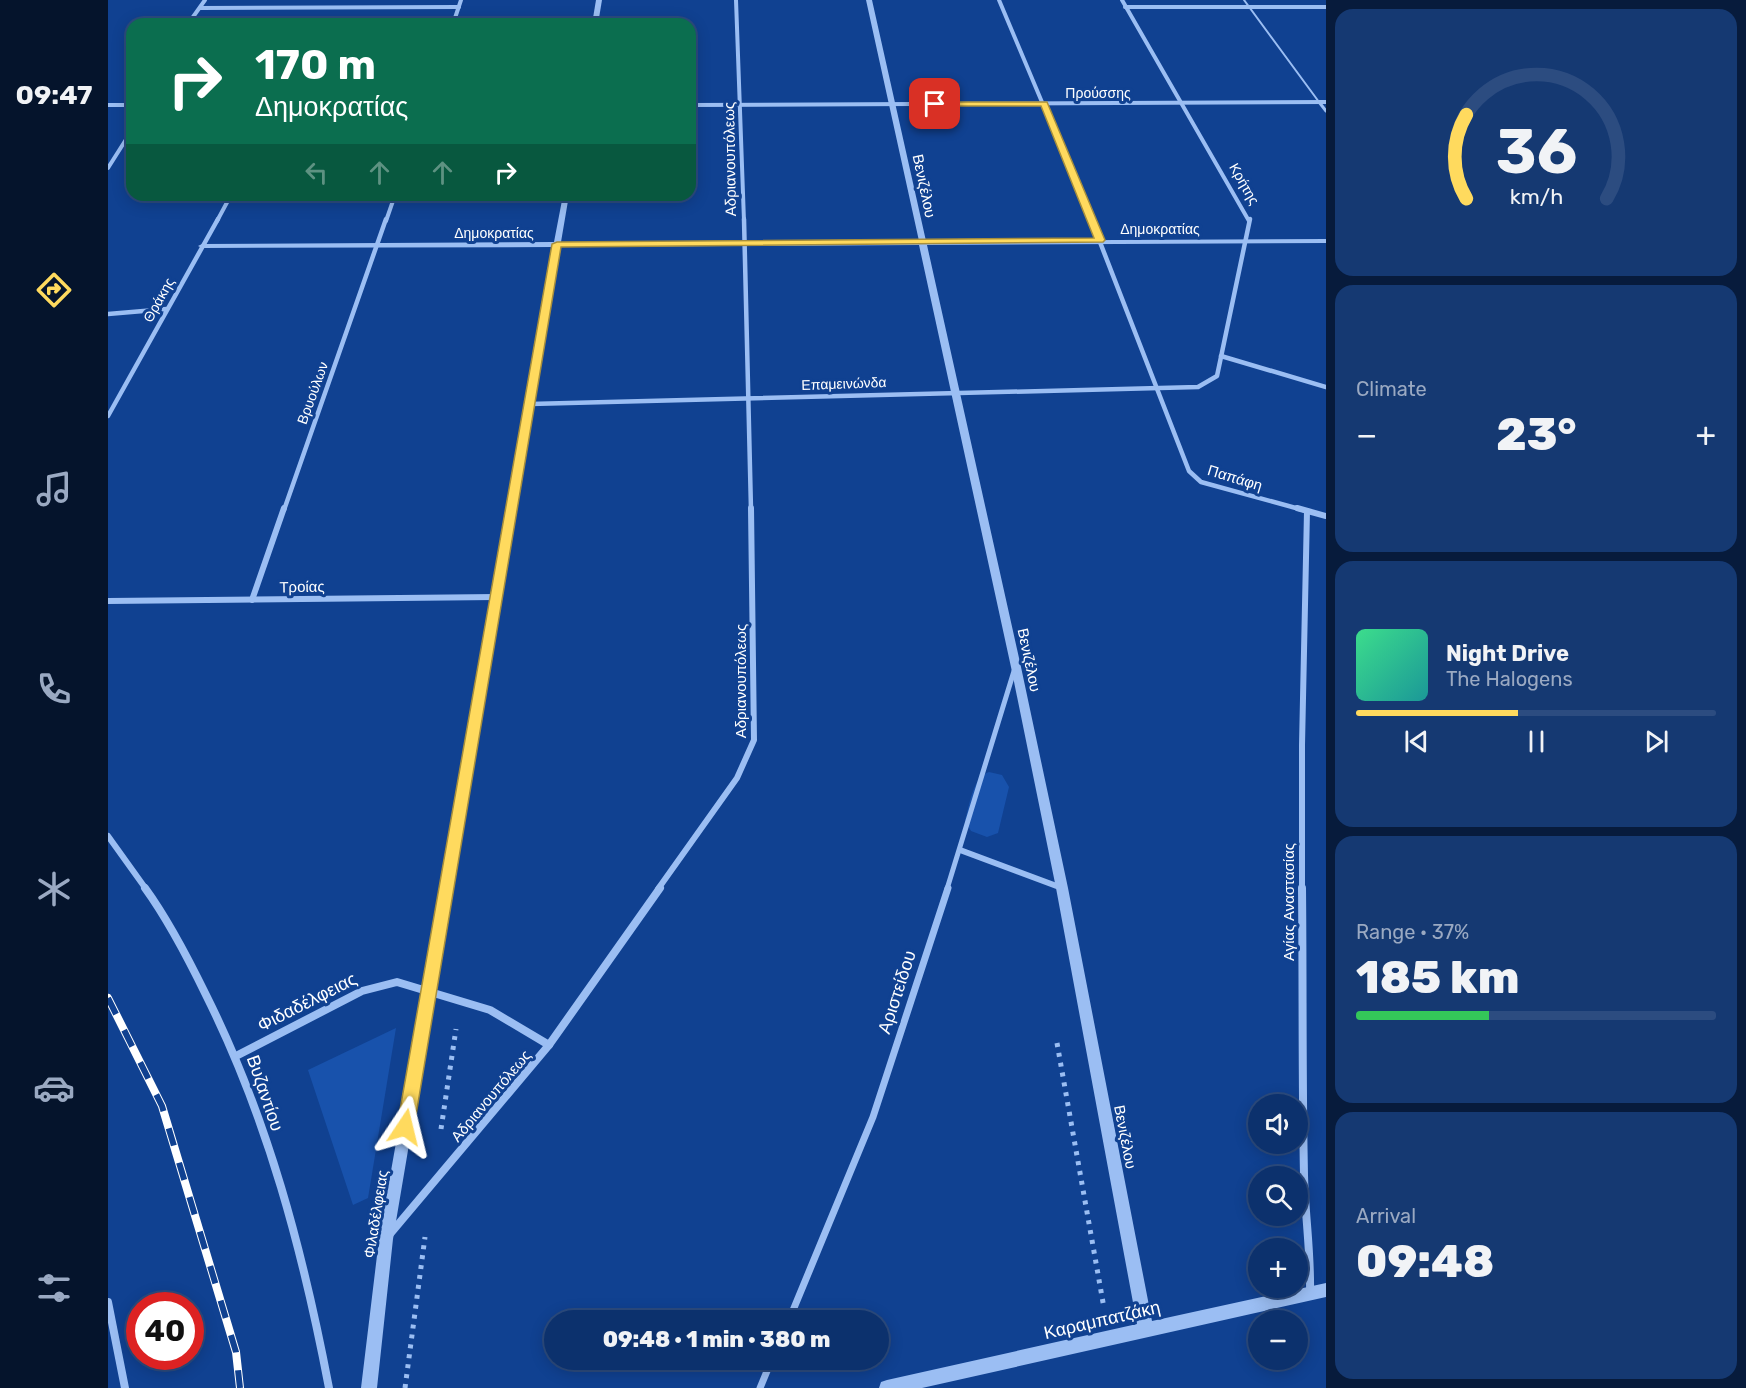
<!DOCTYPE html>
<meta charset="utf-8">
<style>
:root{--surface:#0c316d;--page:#153972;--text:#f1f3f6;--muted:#9aa9c2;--line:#2c4c80;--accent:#ffda5e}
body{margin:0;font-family:Rubik,sans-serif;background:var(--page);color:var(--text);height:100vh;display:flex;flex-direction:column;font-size:22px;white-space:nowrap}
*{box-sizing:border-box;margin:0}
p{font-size:20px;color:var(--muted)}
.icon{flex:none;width:33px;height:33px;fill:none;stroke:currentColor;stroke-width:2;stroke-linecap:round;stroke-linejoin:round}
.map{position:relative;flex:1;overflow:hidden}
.panel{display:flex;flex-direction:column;gap:9px;padding:9px;background:#071b3c;width:420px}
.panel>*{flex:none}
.hud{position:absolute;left:18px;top:18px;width:570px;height:183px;border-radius:18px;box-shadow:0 3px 15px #0003,0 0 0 2px var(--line);background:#0b6e4f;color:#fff;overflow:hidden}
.controls{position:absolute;left:1140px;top:1094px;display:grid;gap:12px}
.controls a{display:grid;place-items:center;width:60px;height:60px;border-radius:50%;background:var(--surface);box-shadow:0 3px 15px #0003,0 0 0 2px var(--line);font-size:30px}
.speed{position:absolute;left:18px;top:1292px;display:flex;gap:12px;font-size:30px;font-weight:700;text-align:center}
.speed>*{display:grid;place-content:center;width:78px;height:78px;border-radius:50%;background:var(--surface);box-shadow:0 3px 15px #0003,0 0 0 2px var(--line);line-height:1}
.speed .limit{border:9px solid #d22;background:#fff;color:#111}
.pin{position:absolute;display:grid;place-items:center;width:51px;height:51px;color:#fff;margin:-26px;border-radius:12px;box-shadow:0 3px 9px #0006}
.me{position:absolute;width:66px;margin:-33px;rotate:10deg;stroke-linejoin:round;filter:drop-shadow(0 0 4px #0008)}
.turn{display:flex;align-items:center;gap:21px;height:126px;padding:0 30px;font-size:27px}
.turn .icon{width:78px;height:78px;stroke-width:2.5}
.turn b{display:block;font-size:42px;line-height:51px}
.lanes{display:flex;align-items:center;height:57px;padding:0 30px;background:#0003;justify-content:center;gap:30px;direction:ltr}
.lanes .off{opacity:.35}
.big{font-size:45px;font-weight:800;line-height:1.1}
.panel .widget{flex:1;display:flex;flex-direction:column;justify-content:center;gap:9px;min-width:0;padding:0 21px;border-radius:18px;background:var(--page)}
.panel .dial{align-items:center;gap:0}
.dial svg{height:156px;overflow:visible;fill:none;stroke:var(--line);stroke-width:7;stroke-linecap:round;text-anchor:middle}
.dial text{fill:var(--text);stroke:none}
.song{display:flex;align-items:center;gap:18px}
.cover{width:72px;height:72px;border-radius:9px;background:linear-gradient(135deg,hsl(150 70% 55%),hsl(180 70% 35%))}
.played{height:6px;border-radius:3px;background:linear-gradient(90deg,var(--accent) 45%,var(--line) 45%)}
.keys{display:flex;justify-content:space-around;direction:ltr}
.heat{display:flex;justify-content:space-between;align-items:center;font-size:33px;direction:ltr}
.charge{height:9px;border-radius:4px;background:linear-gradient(90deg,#34c759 37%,var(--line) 0)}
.trip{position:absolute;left:436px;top:1310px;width:345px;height:60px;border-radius:30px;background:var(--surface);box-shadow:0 3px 15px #0003,0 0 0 2px var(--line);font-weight:800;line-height:60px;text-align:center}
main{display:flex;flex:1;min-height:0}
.tabs{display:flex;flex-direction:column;width:108px;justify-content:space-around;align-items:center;background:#05142c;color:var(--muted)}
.tabs .icon{width:42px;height:42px}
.tabs .active{color:var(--accent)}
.tabs b{font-size:27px;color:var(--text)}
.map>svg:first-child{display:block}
.green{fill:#1852ac}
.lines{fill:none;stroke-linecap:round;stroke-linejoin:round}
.path{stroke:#9bbef3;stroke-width:5;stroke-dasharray:4 6;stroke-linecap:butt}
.service{stroke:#9bbef3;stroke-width:2}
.pedestrian-far2{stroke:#9bbef3;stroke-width:3}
.pedestrian-far1{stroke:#9bbef3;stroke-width:5}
.pedestrian{stroke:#9bbef3;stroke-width:7}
.minor-far3{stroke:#9bbef3;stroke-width:4}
.minor-far2{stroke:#9bbef3;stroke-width:4.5}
.minor-far1{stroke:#9bbef3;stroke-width:6}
.minor{stroke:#9bbef3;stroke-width:8}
.tertiary{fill:#9bbef3;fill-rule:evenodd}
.rail-casing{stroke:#fff;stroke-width:8}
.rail{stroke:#104191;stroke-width:6;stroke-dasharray:18;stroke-linecap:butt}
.route{fill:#ffda5e;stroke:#a68e3d;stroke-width:1.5}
.labels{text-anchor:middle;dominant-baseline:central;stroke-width:6;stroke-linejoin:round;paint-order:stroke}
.far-street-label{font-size:14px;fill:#fff;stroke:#104191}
.street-label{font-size:15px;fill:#fff;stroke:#104191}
.near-street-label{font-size:18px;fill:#fff;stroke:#104191}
</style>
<main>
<nav class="tabs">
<b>09:47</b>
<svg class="icon active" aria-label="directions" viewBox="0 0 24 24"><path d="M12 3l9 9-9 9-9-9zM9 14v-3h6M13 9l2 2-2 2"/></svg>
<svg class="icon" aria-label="music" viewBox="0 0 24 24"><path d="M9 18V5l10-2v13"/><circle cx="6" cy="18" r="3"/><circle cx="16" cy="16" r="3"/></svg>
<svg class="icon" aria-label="phone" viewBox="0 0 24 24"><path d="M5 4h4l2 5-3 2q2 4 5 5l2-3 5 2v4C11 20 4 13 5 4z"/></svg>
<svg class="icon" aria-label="climate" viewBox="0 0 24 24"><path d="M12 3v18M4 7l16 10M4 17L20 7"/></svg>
<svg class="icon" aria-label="car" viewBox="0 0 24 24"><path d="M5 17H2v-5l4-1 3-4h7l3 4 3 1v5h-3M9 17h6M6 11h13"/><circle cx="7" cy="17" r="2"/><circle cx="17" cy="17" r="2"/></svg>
<svg class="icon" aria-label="filters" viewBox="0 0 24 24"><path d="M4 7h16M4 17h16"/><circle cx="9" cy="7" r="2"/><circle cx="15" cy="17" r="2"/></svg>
</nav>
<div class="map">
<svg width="1218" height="1388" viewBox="0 0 1218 1388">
<rect width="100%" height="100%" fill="#104191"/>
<g class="green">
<path d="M107,17H330L328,24H102Z"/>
<path d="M881,772L894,775L901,787L890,833L879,837L863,831L857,820C862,805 864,778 881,772Z"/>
<path d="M288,1028L260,1198L245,1205L200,1070Z"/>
</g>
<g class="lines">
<g class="path">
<path d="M949,1043L996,1308"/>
<path d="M333,1129L348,1029"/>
<path d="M297,1388L317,1237"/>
</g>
<path class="service" d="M1136,0L1211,102"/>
<path class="pedestrian-far2" d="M1211,102L1218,111"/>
<path class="pedestrian-far1" d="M839,889L906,671"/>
<g class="pedestrian">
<path d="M681,1320L765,1117L840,888"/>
<path d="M652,1388L664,1359"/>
</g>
<g class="minor-far3">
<path d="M628,0L636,221"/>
<path d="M891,0L984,221"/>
<path d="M1014,0L1141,221"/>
<path d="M1017,7H1218"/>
<path d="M92,8L351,7"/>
<path d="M80,24L97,0"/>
<path d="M345,24L353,0"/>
<path d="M0,105H24"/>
<path d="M582,105L1218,102"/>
<path d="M0,168L24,130"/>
<path d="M109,221L123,195"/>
<path d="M278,221L287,195"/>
</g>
<g class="minor-far2">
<path d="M636,219L643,510"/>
<path d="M983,219L1081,471L1093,482L1195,510"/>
<path d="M0,314L59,309"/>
<path d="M1113,356L1218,387"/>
<path d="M422,404L1090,387L1109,376L1142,219"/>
<path d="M0,416L110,219"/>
<path d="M176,510L278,219"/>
</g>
<g class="minor-far1">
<path d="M1189,508L1218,516"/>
<path d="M144,600L176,508"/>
<path d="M0,601L388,597"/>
<path d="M0,836L38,889"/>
<path d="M852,850L954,888"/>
<path d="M550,889L629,778L646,740L643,508"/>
<path d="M1194,889V745L1199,511"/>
</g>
<g class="minor">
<path d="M37,888C61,921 80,958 98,995C160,1119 195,1252 221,1388"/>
<path d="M1194,888C1195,984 1194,1079 1196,1175C1197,1215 1203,1253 1202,1293"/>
<path d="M128,1056L254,991L289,982L382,1010L441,1045"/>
<path d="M282,1234L441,1045L552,888"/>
<path d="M0,1302L17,1388"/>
</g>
<g class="tertiary">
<path d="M488,0H494L490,24H484Z"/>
<path d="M758,0H764L818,241L1218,239V243L819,245L913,667L960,888L1044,1321L1218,1283V1297L814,1388H771L773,1382L779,1380L1029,1324L948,888L903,667L811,245L453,247L285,1239L269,1388H253L271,1239L446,247L94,248L90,246L94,244L446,242L455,195H461L453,242L811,241Z"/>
</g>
<defs>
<path id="rail" d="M0,998L54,1106L128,1352L132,1388"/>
</defs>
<use href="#rail" class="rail-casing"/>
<use href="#rail" class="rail"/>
</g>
<path class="route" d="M824,102H939L997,240L995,242L453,247L306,1127L304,1133L297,1136L291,1133L289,1127L444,244L449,242L986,238L933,106H824Z"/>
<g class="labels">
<g class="far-street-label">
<text x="990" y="93">Προύσσης</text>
<text transform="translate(1136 184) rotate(60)">Κρήτης</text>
<text x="1052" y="229">Δημοκρατίας</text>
<text x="386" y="233">Δημοκρατίας</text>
<text transform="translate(51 300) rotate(-61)">Θράκης</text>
<text transform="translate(736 384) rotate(-2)">Επαμεινώνδα</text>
<text transform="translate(205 393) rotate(-70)">Βρυούλων</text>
</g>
<g class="street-label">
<text transform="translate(622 159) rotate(-91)">Αδριανουπόλεως</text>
<text transform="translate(816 186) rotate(78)">Βενιζέλου</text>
<text transform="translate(1127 478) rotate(17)">Παπάφη</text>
<text transform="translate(194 587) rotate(-1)">Τροίας</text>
<text transform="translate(921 660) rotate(78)">Βενιζέλου</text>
<text transform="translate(633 681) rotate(-90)">Αδριανουπόλεως</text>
<text transform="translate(1181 902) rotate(-90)">Αγίας Αναστασίας</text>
<text transform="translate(383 1096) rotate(-50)">Αδριανουπόλεως</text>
<text transform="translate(1017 1137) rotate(79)">Βενιζέλου</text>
<text transform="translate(268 1214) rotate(-81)">Φιλαδέλφειας</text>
</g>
<g class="near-street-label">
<text transform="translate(789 992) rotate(-72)">Αριστείδου</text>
<text transform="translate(199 1002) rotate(-27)">Φιδαδέλφειας</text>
<text transform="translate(157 1093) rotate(71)">Βυζαντίου</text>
<text transform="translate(994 1320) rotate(-13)">Καραμπατζάκη</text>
</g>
</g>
</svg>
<div class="controls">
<a><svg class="icon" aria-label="sound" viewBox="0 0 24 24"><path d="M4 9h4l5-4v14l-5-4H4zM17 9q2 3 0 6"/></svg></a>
<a><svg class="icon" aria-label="search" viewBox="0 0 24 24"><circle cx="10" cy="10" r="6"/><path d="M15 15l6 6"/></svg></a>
<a>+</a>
<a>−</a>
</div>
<div class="speed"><div class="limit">40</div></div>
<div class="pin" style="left:827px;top:104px;background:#d93025"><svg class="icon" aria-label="arrive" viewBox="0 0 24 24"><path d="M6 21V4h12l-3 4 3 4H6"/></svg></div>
<svg class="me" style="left:297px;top:1127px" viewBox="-20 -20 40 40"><path d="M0-17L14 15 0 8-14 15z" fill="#ffda5e" stroke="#fff" stroke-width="4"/></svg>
<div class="trip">09:48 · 1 min · 380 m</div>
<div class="hud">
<div class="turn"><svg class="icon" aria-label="right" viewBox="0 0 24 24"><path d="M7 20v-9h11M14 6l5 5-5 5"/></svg><div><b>170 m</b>Δημοκρατίας</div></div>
<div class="lanes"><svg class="icon off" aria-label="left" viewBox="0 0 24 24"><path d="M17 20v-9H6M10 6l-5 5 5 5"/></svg><svg class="icon off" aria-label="ahead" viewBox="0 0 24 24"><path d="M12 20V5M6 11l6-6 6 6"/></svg><svg class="icon off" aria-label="ahead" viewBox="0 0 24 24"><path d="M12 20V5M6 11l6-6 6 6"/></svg><svg class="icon" aria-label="right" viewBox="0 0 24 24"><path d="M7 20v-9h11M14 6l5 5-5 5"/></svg></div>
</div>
</div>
<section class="panel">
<div class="widget dial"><svg viewBox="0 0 100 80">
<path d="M14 69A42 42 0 1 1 86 69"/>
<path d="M14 69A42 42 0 0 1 14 26" stroke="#ffda5e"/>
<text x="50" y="56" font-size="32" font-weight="700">36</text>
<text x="50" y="72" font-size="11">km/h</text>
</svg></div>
<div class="widget"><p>Climate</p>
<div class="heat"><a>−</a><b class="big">23°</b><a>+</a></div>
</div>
<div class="widget">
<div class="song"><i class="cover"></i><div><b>Night Drive</b><p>The Halogens</p></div></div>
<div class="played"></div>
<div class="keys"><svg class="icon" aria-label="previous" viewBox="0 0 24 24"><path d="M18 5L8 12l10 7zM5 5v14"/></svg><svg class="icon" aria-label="pause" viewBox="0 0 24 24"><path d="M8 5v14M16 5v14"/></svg><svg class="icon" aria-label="next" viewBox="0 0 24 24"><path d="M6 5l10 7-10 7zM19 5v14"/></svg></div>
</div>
<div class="widget"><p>Range · 37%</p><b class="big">185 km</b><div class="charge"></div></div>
<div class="widget"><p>Arrival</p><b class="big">09:48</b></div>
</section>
</main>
